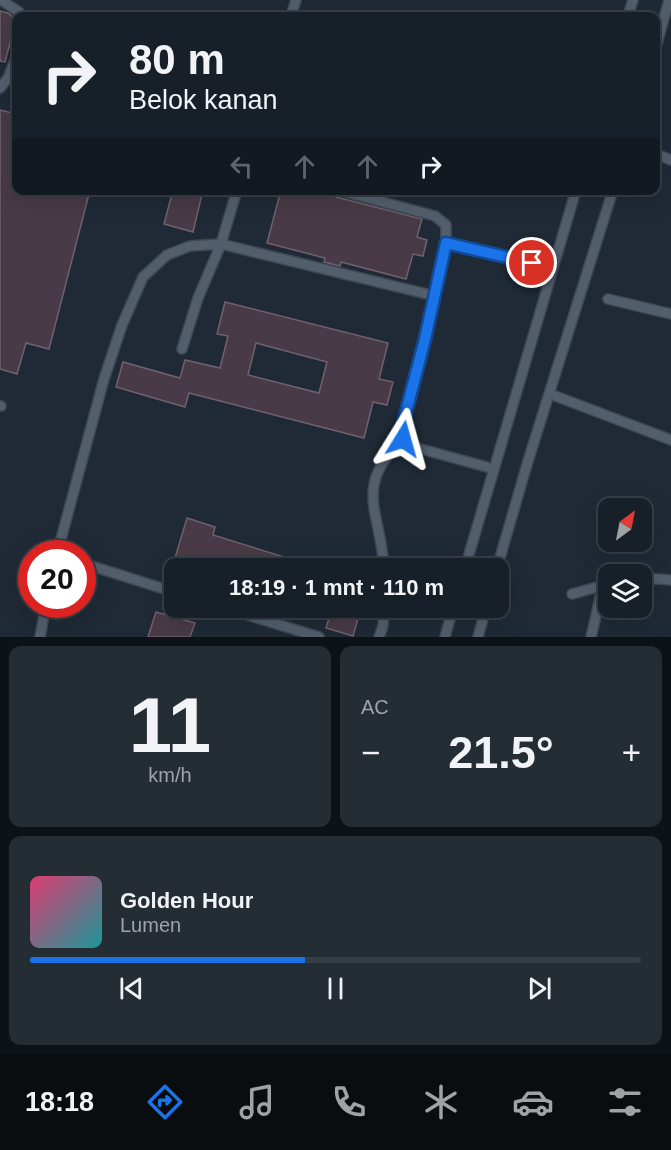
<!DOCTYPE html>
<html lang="id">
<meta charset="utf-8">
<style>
:root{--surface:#172028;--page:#242d34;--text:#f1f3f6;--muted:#9ea3a8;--line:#363e45;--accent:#1a73e8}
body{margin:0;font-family:Helvetica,sans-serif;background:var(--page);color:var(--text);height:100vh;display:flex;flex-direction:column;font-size:22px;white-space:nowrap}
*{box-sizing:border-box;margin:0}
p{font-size:20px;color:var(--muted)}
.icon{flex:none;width:33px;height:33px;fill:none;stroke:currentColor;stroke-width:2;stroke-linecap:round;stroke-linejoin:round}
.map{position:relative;height:637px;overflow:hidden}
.panel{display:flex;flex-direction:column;gap:9px;padding:9px;background:#0d1216;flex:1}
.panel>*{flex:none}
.hud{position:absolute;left:12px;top:12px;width:648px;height:183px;border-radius:12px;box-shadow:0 6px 24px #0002,0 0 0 2px var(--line);background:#172028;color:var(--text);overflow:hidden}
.needle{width:39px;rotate:32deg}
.controls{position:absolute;left:598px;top:498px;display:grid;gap:12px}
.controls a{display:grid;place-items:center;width:54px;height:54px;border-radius:12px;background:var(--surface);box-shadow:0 6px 24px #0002,0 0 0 2px var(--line);font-size:30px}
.speed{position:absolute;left:18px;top:540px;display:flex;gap:12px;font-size:30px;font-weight:700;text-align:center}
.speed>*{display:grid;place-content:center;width:78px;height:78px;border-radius:50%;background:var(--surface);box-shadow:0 6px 24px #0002,0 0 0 2px var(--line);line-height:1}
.speed .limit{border:9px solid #d22;background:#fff;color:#111}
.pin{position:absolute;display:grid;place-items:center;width:51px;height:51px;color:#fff;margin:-26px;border:3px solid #fff;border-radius:50%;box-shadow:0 2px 6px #0007}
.me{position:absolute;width:66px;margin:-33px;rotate:8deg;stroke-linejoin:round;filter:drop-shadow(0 0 4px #0008)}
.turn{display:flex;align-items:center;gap:21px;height:126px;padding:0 18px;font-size:27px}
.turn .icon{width:78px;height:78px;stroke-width:2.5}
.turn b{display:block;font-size:42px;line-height:51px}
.lanes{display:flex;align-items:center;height:57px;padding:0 18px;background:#0003;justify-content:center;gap:30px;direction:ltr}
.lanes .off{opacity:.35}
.big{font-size:45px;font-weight:700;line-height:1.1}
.panel .card{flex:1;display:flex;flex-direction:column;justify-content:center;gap:9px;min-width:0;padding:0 21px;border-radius:12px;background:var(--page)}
.panel .dial{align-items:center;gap:0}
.dial b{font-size:78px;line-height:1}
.song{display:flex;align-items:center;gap:18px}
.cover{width:72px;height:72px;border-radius:9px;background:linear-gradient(135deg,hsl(340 70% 55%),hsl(180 70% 35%))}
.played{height:6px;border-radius:3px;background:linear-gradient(90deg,var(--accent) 45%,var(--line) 45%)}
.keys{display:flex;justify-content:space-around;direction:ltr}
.heat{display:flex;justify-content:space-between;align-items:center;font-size:33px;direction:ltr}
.panel .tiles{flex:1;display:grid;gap:9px;grid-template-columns:1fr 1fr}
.card:last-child{grid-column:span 2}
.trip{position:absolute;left:164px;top:558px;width:345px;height:60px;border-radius:12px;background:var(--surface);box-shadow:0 6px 24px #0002,0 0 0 2px var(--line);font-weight:700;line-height:60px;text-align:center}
.tab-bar{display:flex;height:96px;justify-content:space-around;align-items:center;background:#090d10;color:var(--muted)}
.tab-bar .icon{width:42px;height:42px}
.tab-bar .active{color:var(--accent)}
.tab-bar b{font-size:27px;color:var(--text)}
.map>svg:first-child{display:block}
.building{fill:#483a46;stroke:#70616e;stroke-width:1.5;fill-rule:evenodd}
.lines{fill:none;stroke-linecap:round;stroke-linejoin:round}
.service-casing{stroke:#3f4753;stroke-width:12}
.service{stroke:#525e6c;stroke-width:9}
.route-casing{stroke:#114b97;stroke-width:15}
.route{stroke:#1a73e8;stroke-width:10}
</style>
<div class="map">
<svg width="671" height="637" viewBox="0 0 671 637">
<rect width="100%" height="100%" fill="#1f2a36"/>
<g class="building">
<path d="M0,11L8,13L16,20L5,62L0,61Z"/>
<path d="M0,110L16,114V190H90L49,349L26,343L17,374L0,369Z"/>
<path d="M173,190H203L193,232L164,224Z"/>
<path d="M281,190H323L332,193L336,197L422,219L417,237L427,240L423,256L413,254L406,279L341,262L340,266L324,262L325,258L267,243Z"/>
<path d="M225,302L388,343L379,379L393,382L387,405L373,402L364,438L189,393L185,407L116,387L123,362L180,378L185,360L220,368L228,336L217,334ZM256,343L327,362L319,393L248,375Z"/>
<path d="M187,518L215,527L213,535L310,565V568H172Z"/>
<path d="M332,608H361L353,636L326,628Z"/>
<path d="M156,612L195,623L190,637H148Z"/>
</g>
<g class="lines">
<defs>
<g id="service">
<path d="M1,0L19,12L21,16"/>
<path d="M291,16L296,0"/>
<path d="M628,16L633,0"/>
<path d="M656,47L669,0"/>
<path d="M0,88L8,78L16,58"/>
<path d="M656,154L671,160"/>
<path d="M338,190L435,216L446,225V243"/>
<path d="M608,299L671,314"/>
<path d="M182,349L198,298L221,244L237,190"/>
<path d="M550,394L671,440"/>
<path d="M0,406H1"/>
<path d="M494,469L410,446L403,439L401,431L420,361L446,243L553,268"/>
<path d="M57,554L104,379L122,325L143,277L167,255L190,246L221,244L435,296"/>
<path d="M82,563L174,592"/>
<path d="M384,568C381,512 352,487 403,439"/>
<path d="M465,568L576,190"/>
<path d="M497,568L528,461L613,190"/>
<path d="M642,578L671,580"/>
<path d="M572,594L608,584"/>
<path d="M225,608L319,637"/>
<path d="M40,637L46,604"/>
<path d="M379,637L383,626L384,608"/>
<path d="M445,637L453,608"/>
<path d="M478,637L486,608"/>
<path d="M591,637L603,585"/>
</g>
</defs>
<use href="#service" class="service-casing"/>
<use href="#service" class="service"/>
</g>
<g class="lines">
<defs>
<path id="route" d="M403,439L401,431L425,339L446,243L532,263"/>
</defs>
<use href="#route" class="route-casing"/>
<use href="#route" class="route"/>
</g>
</svg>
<div class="controls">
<a><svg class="needle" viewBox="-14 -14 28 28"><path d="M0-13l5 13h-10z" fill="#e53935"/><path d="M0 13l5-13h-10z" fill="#9ea3a8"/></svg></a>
<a><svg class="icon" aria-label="layers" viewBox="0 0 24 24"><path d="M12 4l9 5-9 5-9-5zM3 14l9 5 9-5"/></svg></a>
</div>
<div class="speed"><div class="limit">20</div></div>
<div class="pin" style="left:532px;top:263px;background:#d93025"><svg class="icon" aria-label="arrive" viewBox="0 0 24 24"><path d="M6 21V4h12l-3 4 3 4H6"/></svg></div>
<svg class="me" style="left:403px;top:439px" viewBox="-20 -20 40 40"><path d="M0-17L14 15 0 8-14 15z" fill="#1a73e8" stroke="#fff" stroke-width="4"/></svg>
<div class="trip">18:19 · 1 mnt · 110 m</div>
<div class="hud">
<div class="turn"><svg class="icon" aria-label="right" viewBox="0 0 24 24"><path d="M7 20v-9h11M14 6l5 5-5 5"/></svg><div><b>80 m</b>Belok kanan</div></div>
<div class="lanes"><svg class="icon off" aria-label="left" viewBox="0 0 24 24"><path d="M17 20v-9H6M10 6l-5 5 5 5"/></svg><svg class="icon off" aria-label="ahead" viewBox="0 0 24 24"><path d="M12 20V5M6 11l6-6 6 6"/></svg><svg class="icon off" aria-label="ahead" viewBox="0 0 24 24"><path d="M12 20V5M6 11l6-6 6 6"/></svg><svg class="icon" aria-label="right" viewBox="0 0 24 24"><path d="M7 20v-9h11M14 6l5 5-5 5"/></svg></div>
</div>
</div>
<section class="panel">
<div class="tiles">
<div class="card dial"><b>11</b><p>km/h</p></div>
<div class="card"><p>AC</p>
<div class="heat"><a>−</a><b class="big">21.5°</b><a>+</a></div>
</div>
<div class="card">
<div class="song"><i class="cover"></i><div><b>Golden Hour</b><p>Lumen</p></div></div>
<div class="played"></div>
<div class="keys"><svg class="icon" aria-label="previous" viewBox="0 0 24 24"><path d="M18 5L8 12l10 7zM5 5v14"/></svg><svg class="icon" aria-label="pause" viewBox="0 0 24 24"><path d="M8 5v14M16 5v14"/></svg><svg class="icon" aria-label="next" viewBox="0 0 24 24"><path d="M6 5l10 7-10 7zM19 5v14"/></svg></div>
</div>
</div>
</section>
<nav class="tab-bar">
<b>18:18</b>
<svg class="icon active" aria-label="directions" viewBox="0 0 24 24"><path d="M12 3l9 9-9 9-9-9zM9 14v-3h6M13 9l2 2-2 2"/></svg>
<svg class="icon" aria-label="music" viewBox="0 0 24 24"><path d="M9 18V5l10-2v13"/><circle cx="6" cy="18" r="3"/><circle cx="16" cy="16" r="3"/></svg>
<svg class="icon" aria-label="phone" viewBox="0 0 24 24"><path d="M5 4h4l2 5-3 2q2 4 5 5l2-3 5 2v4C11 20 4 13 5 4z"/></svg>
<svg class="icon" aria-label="climate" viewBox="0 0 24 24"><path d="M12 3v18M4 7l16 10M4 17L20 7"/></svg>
<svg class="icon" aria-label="car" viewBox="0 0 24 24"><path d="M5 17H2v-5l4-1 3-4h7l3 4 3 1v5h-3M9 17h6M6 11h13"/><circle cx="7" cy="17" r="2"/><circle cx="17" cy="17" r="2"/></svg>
<svg class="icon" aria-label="filters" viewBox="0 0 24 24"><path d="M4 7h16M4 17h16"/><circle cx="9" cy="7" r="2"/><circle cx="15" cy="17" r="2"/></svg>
</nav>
